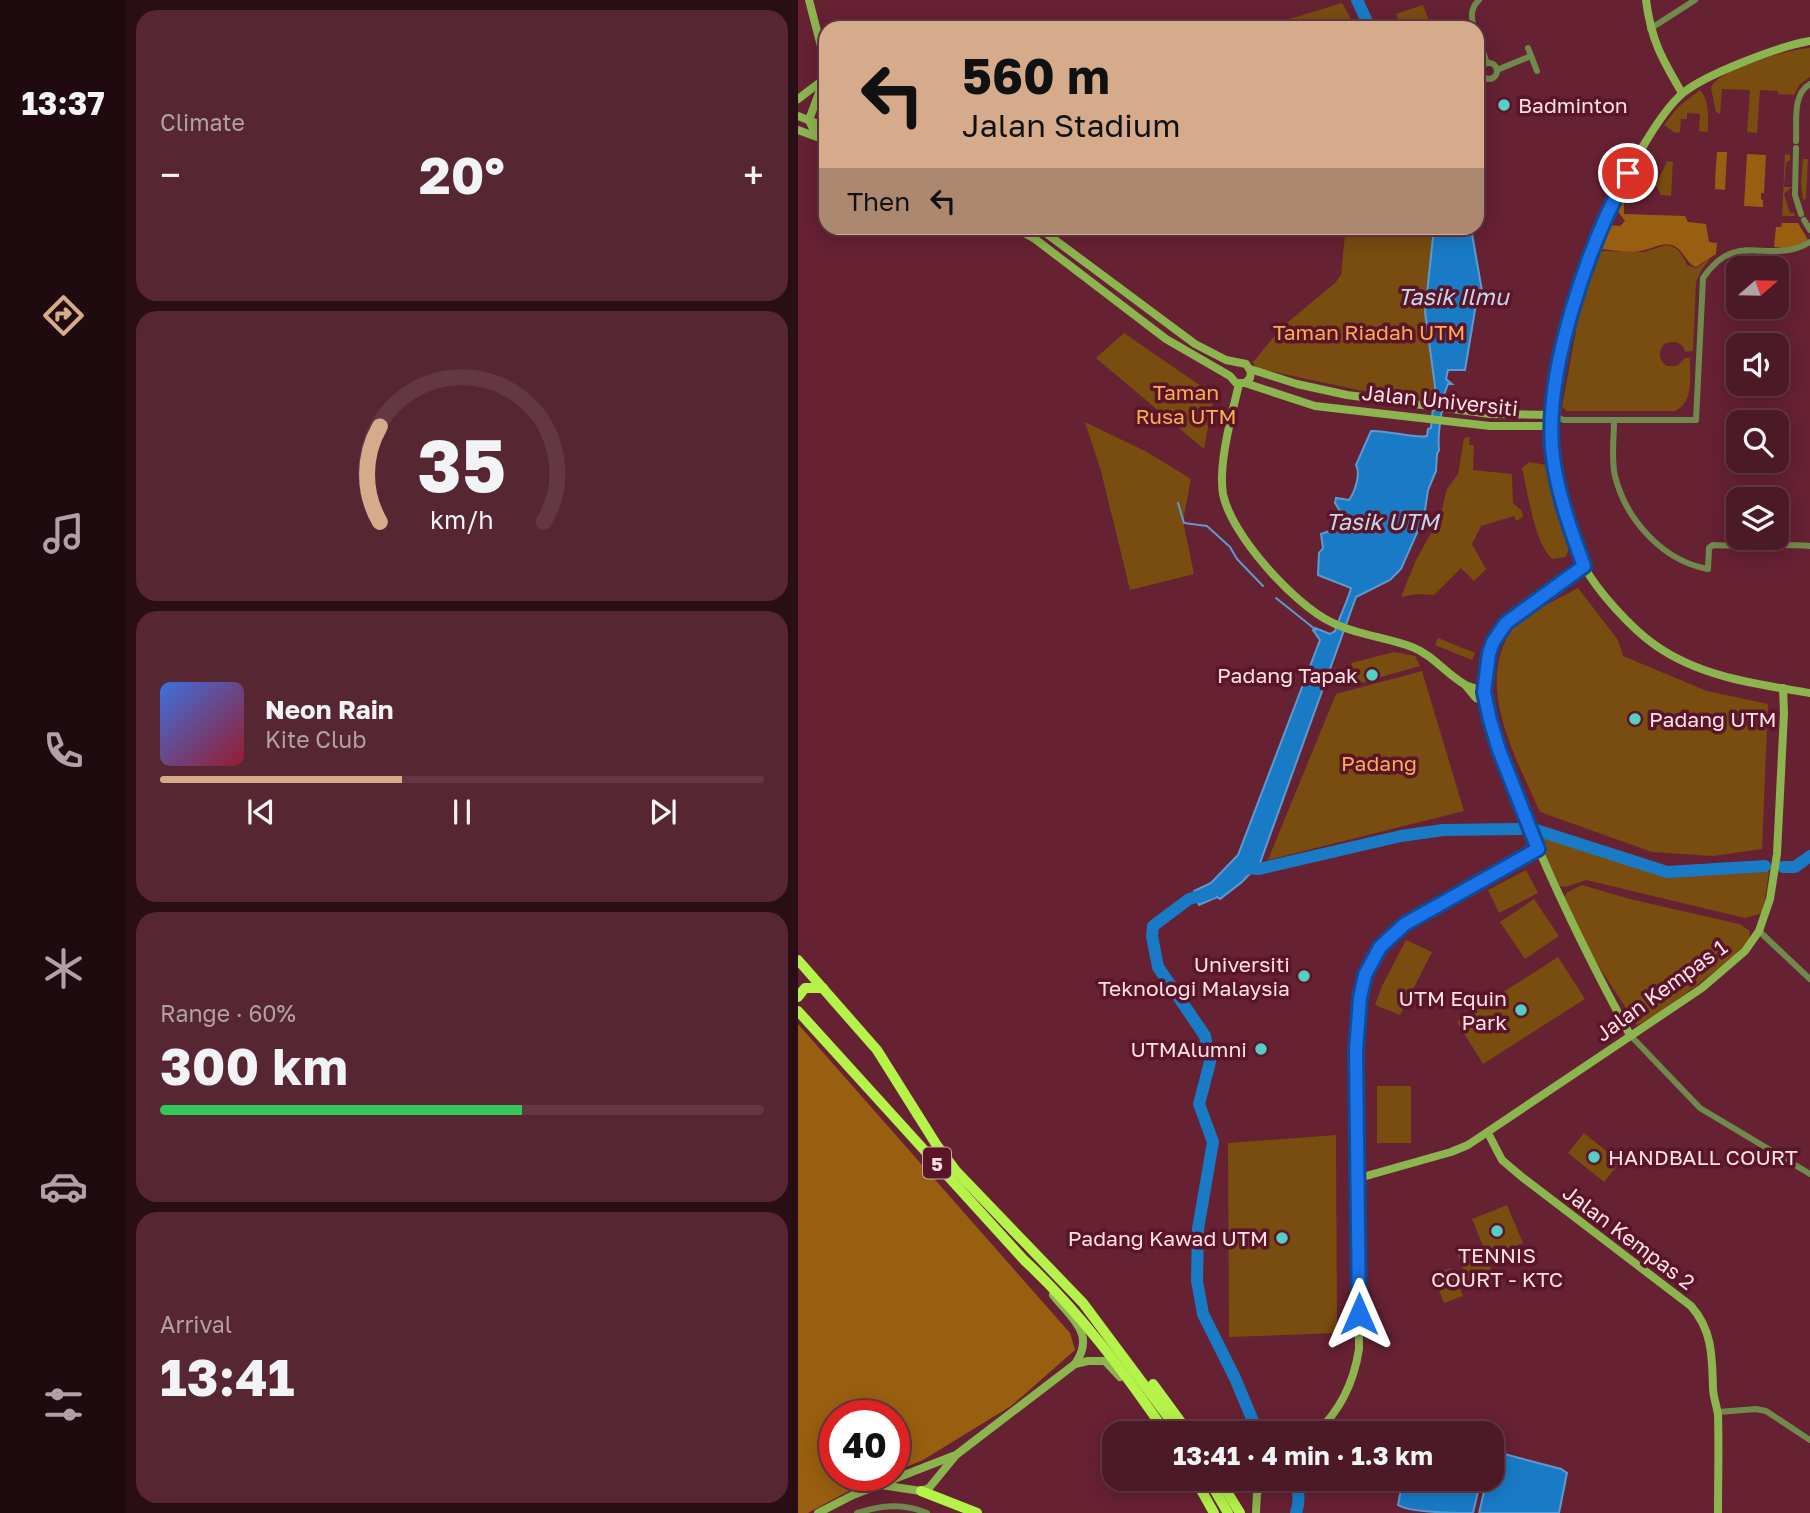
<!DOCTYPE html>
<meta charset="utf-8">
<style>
:root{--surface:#4c1926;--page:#562632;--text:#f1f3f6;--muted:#b2a0a7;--line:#633843;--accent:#d6ab8b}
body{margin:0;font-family:"Golos Text",sans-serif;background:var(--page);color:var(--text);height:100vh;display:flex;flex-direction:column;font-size:26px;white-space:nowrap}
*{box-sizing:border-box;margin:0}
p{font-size:23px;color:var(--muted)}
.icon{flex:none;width:38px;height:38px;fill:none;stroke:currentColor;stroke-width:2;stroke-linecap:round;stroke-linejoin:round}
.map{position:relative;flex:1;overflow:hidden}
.side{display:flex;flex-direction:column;gap:10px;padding:10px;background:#2a0e15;width:672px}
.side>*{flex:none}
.guide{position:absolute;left:21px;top:21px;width:665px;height:214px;border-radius:21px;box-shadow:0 4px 18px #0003,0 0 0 2px var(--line);background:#d6ab8b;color:#111;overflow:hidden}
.needle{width:46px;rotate:70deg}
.controls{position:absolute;left:928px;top:256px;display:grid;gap:14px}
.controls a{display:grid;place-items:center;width:63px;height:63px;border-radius:14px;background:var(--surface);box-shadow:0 4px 18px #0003,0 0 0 2px var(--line);font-size:35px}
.speed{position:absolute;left:21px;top:1400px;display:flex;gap:14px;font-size:35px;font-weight:700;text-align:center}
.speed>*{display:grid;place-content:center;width:91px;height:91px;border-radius:50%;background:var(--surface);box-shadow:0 4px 18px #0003,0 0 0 2px var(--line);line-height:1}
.speed .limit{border:10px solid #d22;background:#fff;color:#111}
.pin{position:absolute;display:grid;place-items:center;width:60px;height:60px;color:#fff;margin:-30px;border:4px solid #fff;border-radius:50%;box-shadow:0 2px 7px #0007}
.me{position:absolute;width:77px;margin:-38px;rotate:0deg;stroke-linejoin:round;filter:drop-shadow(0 0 5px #0008)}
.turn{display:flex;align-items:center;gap:24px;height:147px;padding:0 28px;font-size:32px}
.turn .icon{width:91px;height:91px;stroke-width:2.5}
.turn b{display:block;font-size:49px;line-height:60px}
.then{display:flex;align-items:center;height:66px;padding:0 28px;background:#0003;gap:14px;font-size:26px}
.big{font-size:52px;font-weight:700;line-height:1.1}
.side .card{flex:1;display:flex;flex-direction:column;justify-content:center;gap:10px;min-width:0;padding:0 24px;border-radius:21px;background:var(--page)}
.side .dial{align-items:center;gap:0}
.dial svg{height:182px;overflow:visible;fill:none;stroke:var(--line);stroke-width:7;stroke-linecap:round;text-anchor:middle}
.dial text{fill:var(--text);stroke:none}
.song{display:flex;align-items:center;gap:21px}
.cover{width:84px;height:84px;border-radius:10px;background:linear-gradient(135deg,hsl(220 70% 55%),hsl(350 70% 35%))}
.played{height:7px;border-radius:4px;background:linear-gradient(90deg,var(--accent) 40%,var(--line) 40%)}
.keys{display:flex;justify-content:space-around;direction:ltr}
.heat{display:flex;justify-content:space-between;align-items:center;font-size:38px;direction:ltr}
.charge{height:10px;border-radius:5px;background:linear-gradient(90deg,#34c759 60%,var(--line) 0)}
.trip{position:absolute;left:304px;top:1421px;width:402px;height:70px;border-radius:21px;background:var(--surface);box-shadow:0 4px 18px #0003,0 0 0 2px var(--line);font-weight:700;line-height:70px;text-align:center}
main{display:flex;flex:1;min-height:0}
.menu{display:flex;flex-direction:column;width:126px;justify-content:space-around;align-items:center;background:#1e0a0f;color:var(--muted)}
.menu .icon{width:49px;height:49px}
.menu .selected{color:var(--accent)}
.menu b{font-size:32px;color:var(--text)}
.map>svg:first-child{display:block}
.green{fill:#794c10}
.forest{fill:#995f10}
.water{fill:#197bc5;stroke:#5d9acf;stroke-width:2}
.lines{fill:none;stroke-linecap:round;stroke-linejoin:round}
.stream{stroke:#5d9acf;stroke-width:2}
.river{stroke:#197bc5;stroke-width:12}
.street{stroke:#708a4d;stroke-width:6}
.secondary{stroke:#8cb44f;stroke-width:8}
.highway{stroke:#b5f24a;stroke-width:10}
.route-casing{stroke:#114b97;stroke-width:18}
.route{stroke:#1a73e8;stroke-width:12}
.poi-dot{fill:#56cec3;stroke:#5a1529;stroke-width:2.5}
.labels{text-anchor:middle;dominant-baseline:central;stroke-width:7;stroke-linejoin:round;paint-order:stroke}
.shield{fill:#5a1529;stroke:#cca4ad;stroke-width:2}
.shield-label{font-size:19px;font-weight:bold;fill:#fde2e6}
.poi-label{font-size:21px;fill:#fde2e6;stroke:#5a1529;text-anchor:end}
.park-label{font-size:21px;fill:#f9ad55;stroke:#5a1529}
.street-label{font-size:21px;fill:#fde2e6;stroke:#5a1529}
.water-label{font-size:23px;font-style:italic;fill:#c4d8eb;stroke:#5a1529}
</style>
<main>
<nav class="menu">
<b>13:37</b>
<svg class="icon selected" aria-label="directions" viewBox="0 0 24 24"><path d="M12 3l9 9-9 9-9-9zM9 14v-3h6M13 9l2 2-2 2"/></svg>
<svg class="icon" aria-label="music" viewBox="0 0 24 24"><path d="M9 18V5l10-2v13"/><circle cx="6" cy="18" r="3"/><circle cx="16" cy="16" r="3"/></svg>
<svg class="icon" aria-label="phone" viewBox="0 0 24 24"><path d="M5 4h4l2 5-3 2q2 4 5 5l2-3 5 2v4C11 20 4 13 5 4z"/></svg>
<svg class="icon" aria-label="climate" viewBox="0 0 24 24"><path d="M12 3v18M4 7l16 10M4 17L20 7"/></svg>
<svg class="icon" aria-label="car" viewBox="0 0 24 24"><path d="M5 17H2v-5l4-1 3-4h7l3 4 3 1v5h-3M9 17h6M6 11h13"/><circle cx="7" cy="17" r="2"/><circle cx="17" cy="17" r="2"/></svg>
<svg class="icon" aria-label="filters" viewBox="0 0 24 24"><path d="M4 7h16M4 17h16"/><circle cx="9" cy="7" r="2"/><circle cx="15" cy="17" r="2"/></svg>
</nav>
<section class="side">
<div class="card"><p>Climate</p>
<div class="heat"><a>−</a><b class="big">20°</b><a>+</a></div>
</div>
<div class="card dial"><svg viewBox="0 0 100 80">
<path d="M14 69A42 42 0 1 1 86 69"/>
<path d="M14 69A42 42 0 0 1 14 27" stroke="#d6ab8b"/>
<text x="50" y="56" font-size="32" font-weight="700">35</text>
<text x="50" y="72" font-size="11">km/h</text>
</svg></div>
<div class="card">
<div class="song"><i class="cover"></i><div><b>Neon Rain</b><p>Kite Club</p></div></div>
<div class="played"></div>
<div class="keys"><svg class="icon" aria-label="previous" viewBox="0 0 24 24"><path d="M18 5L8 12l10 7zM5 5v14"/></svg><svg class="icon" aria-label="pause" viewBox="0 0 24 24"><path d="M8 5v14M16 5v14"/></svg><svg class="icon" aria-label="next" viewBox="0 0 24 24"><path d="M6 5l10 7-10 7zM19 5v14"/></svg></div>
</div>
<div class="card"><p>Range · 60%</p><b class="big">300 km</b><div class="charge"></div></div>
<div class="card"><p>Arrival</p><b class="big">13:41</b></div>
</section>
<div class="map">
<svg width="1012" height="1513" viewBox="0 0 1012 1513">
<rect width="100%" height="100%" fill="#662133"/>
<g class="green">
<path d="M544,3L558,28H462Z"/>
<path d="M625,5L631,21L612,28H603L598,14Z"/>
<path d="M1012,48V77L1001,85L996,95L980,94V91L962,90L959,133L949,132L952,90L924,89L922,114L918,112L913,88C920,68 992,49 1012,48Z"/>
<path d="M902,90C912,101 910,118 910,132L901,131L902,114L889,113V119H883L882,132L877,133L866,125L880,107Z"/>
<path d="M987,154L992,155V160L988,163L986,187H994L986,194L992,213H996L997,216H984Z"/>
<path d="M1005,159H1010L1008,199L1005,200L1003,183Z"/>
<path d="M869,161L875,162L873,196L863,195L858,185Z"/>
<path d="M516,228H636L629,293L637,386L636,402L560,390L458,368L455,362L484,327L537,283L543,275L547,235Z"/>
<path d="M868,245C880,246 884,254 889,265L898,268L913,258L904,269L898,282L895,351L887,352C885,342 875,340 866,344C860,352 860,360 869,366H879L887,358H892C891,377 897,401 877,411H769L764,407L781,314L802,251L846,252Z"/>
<path d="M326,333L416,395L406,449L298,358Z"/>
<path d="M287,422L349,452L393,479L385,521L396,574L332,590L303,471Z"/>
<path d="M672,437L671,445H676L675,470L714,474L715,503L724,511L725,517L718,521L716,516L683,526L674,544L688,569L676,581L663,568L636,595L619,594L603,597L618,560L642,517L649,489L660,474L666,438Z"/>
<path d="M731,462L754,466C755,477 755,501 760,510C770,530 776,534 768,557L754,559C736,542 730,493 724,468Z"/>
<path d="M780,588L820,640L825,656L909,691L970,704L964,849L915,856L854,852L742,812C718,757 675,685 715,628C723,616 766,596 780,588Z"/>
<path d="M640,638L677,653L674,660L637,645Z"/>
<path d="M596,652L617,656L622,666L559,684L553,663Z"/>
<path d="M624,671L666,811L470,860L538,694Z"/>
<path d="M736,832L870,875L967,869L971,872L965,913L947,918L788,880L768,887L762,886Z"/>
<path d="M728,870L740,893L701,913L690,890Z"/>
<path d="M784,885L832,899L941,924L951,930L952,939C944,953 855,1020 839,1025L794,956L766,899L768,893Z"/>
<path d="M736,899L761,936L727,959L702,922Z"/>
<path d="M608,940L634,952L602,1015L577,1005L584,986Z"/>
<path d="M760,957L787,999L685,1064L659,1022Z"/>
<rect x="579" y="1086" width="34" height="57"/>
<path d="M786,1133L822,1162L806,1182L770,1153Z"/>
<path d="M538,1135L539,1333L431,1337L430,1143Z"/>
<path d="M709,1205L725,1243L690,1258L674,1219Z"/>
<path d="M683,1245L694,1271L670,1281L660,1255Z"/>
<path d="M653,1268L665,1296L646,1303L635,1275Z"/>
</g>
<g class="forest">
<path d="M919,152H929L927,190L917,189C917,178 918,165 919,152Z"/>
<path d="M949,154L968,155L966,193H963V199L965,200V207L946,206Z"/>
<path d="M826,197V214L887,216L890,222L908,224L911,242L919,243L918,254L898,267C887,263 886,249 874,245C865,242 855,248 847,250C834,254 815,250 802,249L811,225L822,226L827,221L818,209Z"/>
<path d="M984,223H1000L1010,240L990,249L976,247L978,227H983Z"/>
<path d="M0,1024L272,1333L277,1350L213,1406L125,1460L96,1472V1416H37V1475H88L60,1486L10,1513H0Z"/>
</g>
<g class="water">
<path d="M636,228H673L684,291L677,310L667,370H650L648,379L654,384H650L644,400L645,402C643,420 639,434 641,450L639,454L638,471L630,490L626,517L603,569L592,580L558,597L462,863L444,882L422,899L419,897L401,905L396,891L413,883L440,855L522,640L515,630L517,628L532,634L537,631C542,615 549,603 553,588L520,575L521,553L525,548L523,534L543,527L547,519L537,503L538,498L551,500C557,492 563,473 558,465L573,431C588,430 619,439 629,436L630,429L633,428L637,386L627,312Z"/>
<path d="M699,1452L763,1469L769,1473L761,1513H681L689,1479H695V1455Z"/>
<path d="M605,1479H683L675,1513C657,1513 612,1513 600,1505Z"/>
</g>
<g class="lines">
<g class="stream">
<path d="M380,503L386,523L409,526L432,547L439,559L465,586"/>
<path d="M478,598L518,630"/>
</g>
<g class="river">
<path d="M559,0L572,28"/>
<path d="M738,830L869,872L967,866"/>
<path d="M985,867H997L1012,856"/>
<path d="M444,868L461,869L603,836L645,830L722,829"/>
<path d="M413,893L391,899L355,926L354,936L360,967L407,1036L412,1062L401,1104L415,1142L400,1229L399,1281L405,1314L437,1378L460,1433"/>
<path d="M495,1479C501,1489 502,1501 498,1513"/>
</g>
<g class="street">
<path d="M676,28C673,17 672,9 681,0"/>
<path d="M852,29L897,0"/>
<path d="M679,36L689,63"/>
<path d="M730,48L739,71"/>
<circle cx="691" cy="71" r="8"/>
<path d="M699,70L733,56"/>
<path d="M998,141C999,122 994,94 1012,84"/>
<path d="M998,148L997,195L1003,214"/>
<path d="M1006,220L1012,230"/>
<path d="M753,415L766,420H898L905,278C940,227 970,267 1012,242"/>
<path d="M816,421C816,438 813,459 817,476C828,520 865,561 910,569L911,548L915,545C948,547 979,543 1012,546"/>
<path d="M961,931L1012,979"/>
<path d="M832,1035L902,1108L1012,1174"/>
<path d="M920,1412L958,1409L968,1411L1012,1440"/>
<path d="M59,1513C84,1505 105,1503 129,1513"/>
</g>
<g class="secondary">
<path d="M11,0L25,54L28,112"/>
<path d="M848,0C853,40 864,59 884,93"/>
<path d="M1012,41C982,46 908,74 885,93C861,113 830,171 817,200C790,259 769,316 759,381C757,393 753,405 753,417C753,457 766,531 786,566C799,591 834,629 857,645C902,677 958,684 1012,693"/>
<path d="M25,82L11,120L17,133L28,138"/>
<path d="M0,99L25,80"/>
<path d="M0,116L28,127"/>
<path d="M0,130L19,137"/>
<path d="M217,228L237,239L368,339L432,376L438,383H447L452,378L453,372L448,364L428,360L397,344L241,228"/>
<path d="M452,369L499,384L549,395L692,414L753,415"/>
<path d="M447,383L517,406L692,426H754"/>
<path d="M441,384C434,414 420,464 425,494C433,535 496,604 533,622C558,635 588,637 614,647C635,655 647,673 666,684C672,687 679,689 686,692"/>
<path d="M786,566C758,589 713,609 696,641C689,654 685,677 686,693C689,725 705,759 716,789C749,874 789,956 832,1035"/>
<path d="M668,686L678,698L688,703"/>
<path d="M690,1133L704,1160L724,1177L893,1306C915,1331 914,1358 915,1388C915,1397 919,1406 920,1415C921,1447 920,1480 920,1513"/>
<path d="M561,1178L653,1152L670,1145L904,988L947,951L961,931L972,899L979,854L986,713L985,688"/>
<path d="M277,1364L290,1361H307L322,1377"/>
<path d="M518,1433C542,1411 556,1381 561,1349L558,1051L562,998L567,975L582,947L607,924L740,849"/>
<path d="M83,1485L123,1491L131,1488L158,1455L277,1364C298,1334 274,1319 255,1295"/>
<path d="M20,1513L55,1495L155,1456"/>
<path d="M458,1513L459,1493L467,1479"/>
</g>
<g class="highway">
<path d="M0,960L79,1050L138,1144L158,1171L285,1303L382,1433"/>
<path d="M0,997L7,988H25"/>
<path d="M0,1011L226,1260C281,1311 326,1372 368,1433"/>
<path d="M355,1384L391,1433"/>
<path d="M397,1479L416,1513"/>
<path d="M410,1479L430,1513"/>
<path d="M421,1479L442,1513"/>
<path d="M123,1491L179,1513"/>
</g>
</g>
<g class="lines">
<defs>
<path id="route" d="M561,1314L558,1051L562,998L567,975L582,947L607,924L740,849L701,750L692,720L686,692L691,654L695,642L708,623L786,566C773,531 760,495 755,458C744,375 790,246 830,173"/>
</defs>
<use href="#route" class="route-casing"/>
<use href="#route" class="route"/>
</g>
<g class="poi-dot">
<circle cx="706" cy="105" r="7"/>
<circle cx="574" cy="675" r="7"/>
<circle cx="837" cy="719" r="7"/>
<circle cx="506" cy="976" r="7"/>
<circle cx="723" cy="1010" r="7"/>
<circle cx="463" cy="1049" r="7"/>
<circle cx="796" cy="1157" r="7"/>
<circle cx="699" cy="1231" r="7"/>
<circle cx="484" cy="1238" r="7"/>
</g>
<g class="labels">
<rect class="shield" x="125" y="1147.5" width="28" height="31" rx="5"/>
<g class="shield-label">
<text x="139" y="1163">5</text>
</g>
<g class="poi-label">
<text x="720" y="105" text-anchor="start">Badminton</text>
<text x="560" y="675">Padang Tapak</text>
<text x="851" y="719" text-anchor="start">Padang UTM</text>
<text x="492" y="964">Universiti<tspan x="492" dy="24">Teknologi Malaysia</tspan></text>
<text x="709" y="998">UTM Equin<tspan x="709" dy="24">Park</tspan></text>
<text x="449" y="1049">UTMAlumni</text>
<text x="810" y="1157" text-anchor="start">HANDBALL COURT</text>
<text x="470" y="1238">Padang Kawad UTM</text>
<text x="699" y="1255" text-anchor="middle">TENNIS<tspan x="699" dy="24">COURT - KTC</tspan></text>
</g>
<g class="park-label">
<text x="571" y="332">Taman Riadah UTM</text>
<text x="388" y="392">Taman<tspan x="388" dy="24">Rusa UTM</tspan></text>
<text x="581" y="763">Padang</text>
</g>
<g class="street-label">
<text transform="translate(642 400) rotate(6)">Jalan Universiti</text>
<text transform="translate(863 990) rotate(-36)">Jalan Kempas 1</text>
<text transform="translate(831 1237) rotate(37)">Jalan Kempas 2</text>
</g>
<g class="water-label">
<text x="655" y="296">Tasik Ilmu</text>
<text x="584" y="521">Tasik UTM</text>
</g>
</g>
</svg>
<div class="controls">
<a><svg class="needle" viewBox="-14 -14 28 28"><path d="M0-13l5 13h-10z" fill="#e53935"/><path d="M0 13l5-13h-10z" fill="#b2a0a7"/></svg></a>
<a><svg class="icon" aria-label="sound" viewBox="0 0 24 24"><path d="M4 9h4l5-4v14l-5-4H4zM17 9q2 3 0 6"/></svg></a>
<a><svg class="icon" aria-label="search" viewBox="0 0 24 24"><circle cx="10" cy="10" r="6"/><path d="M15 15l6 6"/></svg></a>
<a><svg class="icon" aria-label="layers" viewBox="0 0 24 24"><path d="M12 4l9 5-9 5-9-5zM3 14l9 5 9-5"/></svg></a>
</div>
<div class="speed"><div class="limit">40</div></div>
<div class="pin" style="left:830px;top:173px;background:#d93025"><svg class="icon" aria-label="arrive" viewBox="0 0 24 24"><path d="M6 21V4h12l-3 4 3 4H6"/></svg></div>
<svg class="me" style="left:561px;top:1314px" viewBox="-20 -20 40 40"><path d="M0-17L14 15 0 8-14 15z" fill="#1a73e8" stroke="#fff" stroke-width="4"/></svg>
<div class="trip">13:41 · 4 min · 1.3 km</div>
<div class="guide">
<div class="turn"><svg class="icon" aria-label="left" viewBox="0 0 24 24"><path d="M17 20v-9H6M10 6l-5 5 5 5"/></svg><div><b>560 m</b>Jalan Stadium</div></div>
<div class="then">Then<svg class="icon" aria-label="left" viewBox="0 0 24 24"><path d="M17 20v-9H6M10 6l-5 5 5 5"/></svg></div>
</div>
</div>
</main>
